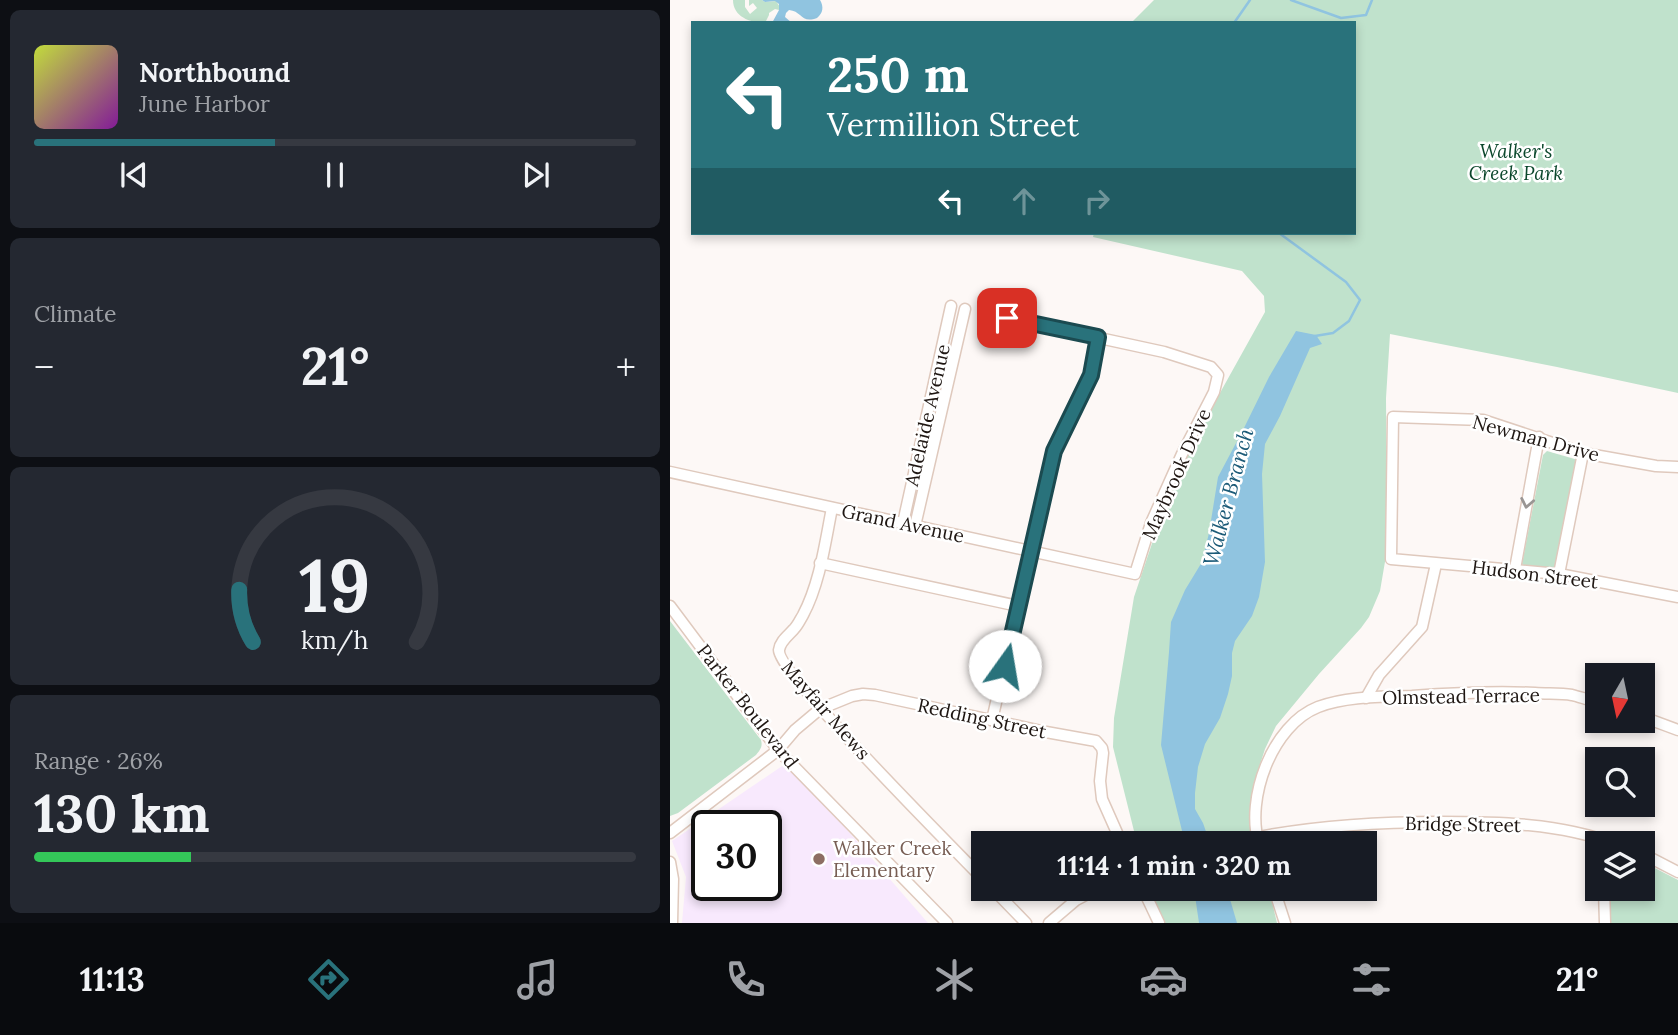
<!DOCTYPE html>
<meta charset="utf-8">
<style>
:root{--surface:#171b24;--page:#242831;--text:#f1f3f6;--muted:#9ea1a6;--line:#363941;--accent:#29727b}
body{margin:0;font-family:Lora,serif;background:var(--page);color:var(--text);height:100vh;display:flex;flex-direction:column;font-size:26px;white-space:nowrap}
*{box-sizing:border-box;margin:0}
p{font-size:23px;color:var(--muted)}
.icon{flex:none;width:38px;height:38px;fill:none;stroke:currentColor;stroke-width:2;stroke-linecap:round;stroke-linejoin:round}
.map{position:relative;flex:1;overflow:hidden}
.details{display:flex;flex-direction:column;gap:10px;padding:10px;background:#0d0f14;width:670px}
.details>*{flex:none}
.guide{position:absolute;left:21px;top:21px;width:665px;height:214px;border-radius:0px;box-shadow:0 4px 10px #0003;background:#29727b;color:#fff;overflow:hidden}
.needle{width:46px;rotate:189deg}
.tools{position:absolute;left:915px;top:663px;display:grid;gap:14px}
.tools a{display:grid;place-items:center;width:70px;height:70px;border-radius:0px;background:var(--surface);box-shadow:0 4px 10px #0003;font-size:35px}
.speed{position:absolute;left:21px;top:810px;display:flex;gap:14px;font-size:35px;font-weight:700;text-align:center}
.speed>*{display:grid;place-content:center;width:91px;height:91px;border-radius:50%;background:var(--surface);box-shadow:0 4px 10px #0003;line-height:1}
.speed .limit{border:4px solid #111;border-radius:10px;background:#fff;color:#111}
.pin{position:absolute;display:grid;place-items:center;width:60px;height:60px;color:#fff;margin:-30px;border-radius:14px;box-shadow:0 4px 10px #0006}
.me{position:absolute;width:77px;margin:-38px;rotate:13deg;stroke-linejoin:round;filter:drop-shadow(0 0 5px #0008)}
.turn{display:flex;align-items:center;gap:24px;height:147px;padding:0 21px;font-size:32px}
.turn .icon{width:91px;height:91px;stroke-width:2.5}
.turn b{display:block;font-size:49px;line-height:60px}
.lanes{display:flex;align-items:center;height:66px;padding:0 21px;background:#0003;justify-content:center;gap:35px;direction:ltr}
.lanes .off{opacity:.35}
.big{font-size:52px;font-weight:800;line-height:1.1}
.details .widget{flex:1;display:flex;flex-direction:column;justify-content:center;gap:10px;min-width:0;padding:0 24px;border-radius:10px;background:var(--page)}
.details .dial{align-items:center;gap:0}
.dial svg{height:182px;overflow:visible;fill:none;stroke:var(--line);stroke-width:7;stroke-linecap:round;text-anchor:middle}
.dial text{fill:var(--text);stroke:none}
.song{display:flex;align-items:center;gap:21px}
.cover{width:84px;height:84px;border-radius:10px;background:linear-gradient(135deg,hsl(70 70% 55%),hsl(290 70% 35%))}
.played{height:7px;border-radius:4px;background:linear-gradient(90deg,var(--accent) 40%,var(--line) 40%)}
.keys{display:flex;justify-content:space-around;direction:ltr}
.heat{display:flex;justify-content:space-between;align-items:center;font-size:38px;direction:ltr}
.charge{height:10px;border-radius:5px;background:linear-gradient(90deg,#34c759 26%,var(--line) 0)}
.trip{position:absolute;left:301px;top:831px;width:406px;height:70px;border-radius:0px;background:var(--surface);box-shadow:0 4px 10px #0003;font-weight:800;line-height:70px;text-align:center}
.tab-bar{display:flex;height:112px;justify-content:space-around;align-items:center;background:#090b0e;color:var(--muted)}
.tab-bar .icon{width:49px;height:49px}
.tab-bar .active{color:var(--accent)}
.tab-bar b{font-size:32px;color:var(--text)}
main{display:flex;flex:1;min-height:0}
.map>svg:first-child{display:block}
.education{fill:#f8e9fd;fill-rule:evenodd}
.green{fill:#c0e2cc}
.water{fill:#90c4e0}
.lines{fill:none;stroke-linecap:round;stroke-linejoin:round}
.stream{stroke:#90c4e0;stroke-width:2.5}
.minor-casing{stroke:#dfc9bd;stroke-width:13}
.minor{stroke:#fff;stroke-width:10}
.oneway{stroke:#9a9694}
.route-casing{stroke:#1b4a50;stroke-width:18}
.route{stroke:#29727b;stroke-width:12}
.education-dot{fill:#8d6e63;stroke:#fff;stroke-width:2.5}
.labels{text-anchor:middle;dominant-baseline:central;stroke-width:5;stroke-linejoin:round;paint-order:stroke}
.park-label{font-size:19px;font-style:italic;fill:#0a472b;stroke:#fff}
.street-label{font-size:19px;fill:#1e1612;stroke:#fff}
.education-label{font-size:19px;fill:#785e54;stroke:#fff;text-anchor:start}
.water-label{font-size:21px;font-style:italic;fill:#1c5b78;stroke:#fff}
</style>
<main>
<section class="details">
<div class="widget">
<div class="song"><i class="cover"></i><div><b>Northbound</b><p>June Harbor</p></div></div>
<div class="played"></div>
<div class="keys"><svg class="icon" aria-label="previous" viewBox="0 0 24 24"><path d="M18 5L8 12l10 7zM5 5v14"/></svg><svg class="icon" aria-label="pause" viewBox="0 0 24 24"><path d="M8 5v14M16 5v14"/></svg><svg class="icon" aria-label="next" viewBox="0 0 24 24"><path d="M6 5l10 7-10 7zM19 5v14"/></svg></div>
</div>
<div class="widget"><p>Climate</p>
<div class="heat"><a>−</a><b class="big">21°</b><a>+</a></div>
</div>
<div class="widget dial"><svg viewBox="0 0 100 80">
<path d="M14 69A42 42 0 1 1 86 69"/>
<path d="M14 69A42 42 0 0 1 8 46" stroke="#29727b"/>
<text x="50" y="56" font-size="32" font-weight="700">19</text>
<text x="50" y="72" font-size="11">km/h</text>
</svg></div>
<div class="widget"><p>Range · 26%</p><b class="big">130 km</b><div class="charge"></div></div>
</section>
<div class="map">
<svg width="1008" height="923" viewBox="0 0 1008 923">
<rect width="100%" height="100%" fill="#fdf8f6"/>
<path class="education" d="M118,762L258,923H12L16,877L2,841ZM37,826H96V886H37Z"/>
<g class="green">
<path d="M63,0H75V7L80,14L87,8L83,3L79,6V0H92L95,2L106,1L110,7L109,10L105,9L99,13V15L95,23C81,23 63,17 63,0Z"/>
<path d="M484,0H1008V393L887,367L720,334L716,398L717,550L710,591L699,617L691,628L649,674L606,726L595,749L586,777L580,804V821L585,843H467L443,747L444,718L464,597L496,502L531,427L595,312L594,296L572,271L423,237L424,233H684V23H461Z"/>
<path d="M877,451L908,460L887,569L859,568L852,564L873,455Z"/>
<path d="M0,621L91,740C93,747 90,750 86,755L8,813L0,816Z"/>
<path d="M973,862L1008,880V923H939L938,889H973Z"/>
<path d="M480,889H599L607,923H495Z"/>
</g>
<g class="water">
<path d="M92,0H150C154,7 153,13 147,18C131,24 132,11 119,10L116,13L115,17L122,23H102L109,10V4L105,1L95,2Z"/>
<path d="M626,331L646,335L652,344L640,348L610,416L595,444L592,474L595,562L589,597L582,616L565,641L562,653V676L558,694L550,718L535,744L528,767L525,793V809L533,823L540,843H515L491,745L499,652L501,622L515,590L532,562L539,533L548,477L574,428L599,377Z"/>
<path d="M524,889H557L567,923H529Z"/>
</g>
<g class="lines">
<g class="stream">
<path d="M621,0L671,18L696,15L702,0"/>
<path d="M564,23L580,0"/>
<path d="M609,233L676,282L690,300L679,321L663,333L645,336"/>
</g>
<defs>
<g id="minor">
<path d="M1008,467L986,466L913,453L813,420L723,417L721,559L889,574L1008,597"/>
<path d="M0,472L465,574L481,523L512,454L544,392L548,375L541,367L494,352L337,318"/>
<path d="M162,508C155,543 150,583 133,615C130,620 128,625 124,629C119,635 110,641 109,650C107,672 286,851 313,879"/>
<path d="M233,523L281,306"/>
<path d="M245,526L295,309"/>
<path d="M150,563L348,606"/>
<path d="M845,569L869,437"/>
<path d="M889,574L913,453"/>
<path d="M0,606L108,750L277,923"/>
<path d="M696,698L709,675L752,627L766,564"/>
<path d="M973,717L1008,730"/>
<path d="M322,720L384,451L421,375L428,337"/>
<path d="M0,833L108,750L125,730L150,709L182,696L193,694L205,695L376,732L426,741L432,748L433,753L430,781L432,799L452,844"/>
<path d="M556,844C626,827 699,822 770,822C828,822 890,823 945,844"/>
<path d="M589,844C575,799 602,725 648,707C677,696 712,697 742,696C783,693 824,691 865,693C877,694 890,693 902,695C910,697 919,700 928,702"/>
<path d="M973,854L1008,872"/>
<path d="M0,862L3,879L2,923"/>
<path d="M323,889L356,923"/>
<path d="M473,889L489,923"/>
<path d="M604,889L615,923"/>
<path d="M934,889L935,923"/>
<path d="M379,923L406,900L427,889"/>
</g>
</defs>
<use href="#minor" class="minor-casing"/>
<use href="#minor" class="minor"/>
</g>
<defs><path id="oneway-chevron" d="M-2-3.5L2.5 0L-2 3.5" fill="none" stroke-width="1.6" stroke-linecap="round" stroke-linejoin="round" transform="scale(1.75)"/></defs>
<use class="oneway" href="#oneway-chevron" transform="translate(857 503) rotate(101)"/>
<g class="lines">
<defs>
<path id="route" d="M335,666L384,451L421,375L428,337L337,318"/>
</defs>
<use href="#route" class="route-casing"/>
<use href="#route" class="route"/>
</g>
<circle class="education-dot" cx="149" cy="859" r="7"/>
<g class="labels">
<g class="park-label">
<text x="846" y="151">Walker's<tspan x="846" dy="22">Creek Park</tspan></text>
</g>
<g class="street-label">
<text transform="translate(257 415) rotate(-77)">Adelaide Avenue</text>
<text transform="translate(866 438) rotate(15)">Newman Drive</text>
<text transform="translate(506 474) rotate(-66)">Maybrook Drive</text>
<text transform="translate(233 523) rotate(12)">Grand Avenue</text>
<text transform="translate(865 574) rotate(7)">Hudson Street</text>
<text transform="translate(791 696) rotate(-1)">Olmstead Terrace</text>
<text transform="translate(78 706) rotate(52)">Parker Boulevard</text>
<text transform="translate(156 710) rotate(49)">Mayfair Mews</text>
<text transform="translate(312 718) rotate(12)">Redding Street</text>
<text transform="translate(793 824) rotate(1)">Bridge Street</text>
</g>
<g class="education-label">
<text x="163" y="848">Walker Creek<tspan x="163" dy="22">Elementary</tspan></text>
</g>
<g class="water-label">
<text transform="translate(558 497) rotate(-75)">Walker Branch</text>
</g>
</g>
</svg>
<div class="tools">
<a><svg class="needle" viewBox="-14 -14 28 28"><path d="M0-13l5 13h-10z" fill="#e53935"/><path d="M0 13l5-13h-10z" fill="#9ea1a6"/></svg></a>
<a><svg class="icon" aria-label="search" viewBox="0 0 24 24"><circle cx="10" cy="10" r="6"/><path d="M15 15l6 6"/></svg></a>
<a><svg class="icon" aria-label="layers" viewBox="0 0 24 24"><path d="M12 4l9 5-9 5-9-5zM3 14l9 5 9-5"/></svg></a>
</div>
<div class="speed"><div class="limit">30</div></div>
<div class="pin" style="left:337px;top:318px;background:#d93025"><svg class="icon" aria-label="arrive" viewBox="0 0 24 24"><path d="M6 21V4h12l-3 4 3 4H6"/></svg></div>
<svg class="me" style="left:335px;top:666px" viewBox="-20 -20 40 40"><circle r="19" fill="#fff"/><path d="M0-13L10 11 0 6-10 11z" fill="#29727b"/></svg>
<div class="trip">11:14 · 1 min · 320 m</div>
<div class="guide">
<div class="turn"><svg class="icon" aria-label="left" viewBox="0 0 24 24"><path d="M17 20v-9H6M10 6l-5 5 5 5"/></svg><div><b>250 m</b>Vermillion Street</div></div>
<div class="lanes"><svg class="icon" aria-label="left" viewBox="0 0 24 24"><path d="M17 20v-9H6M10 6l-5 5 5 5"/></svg><svg class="icon off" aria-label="ahead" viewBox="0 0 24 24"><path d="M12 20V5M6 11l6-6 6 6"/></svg><svg class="icon off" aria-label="right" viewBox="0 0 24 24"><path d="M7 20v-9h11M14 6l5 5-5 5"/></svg></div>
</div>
</div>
</main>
<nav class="tab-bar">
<b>11:13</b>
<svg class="icon active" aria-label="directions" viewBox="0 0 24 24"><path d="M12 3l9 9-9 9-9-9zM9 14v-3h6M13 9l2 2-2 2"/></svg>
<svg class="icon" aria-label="music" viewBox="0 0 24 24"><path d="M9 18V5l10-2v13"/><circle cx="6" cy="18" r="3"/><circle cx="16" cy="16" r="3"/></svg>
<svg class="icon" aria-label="phone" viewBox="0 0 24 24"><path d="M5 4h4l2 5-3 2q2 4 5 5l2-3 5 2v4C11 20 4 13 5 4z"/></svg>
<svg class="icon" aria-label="climate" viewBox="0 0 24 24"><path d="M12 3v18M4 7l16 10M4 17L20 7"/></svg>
<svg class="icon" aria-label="car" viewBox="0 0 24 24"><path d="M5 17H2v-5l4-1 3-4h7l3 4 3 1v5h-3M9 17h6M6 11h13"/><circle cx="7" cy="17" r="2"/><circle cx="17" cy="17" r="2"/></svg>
<svg class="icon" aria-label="filters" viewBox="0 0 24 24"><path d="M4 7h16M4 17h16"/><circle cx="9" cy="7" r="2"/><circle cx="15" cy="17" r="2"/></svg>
<b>21°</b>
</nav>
